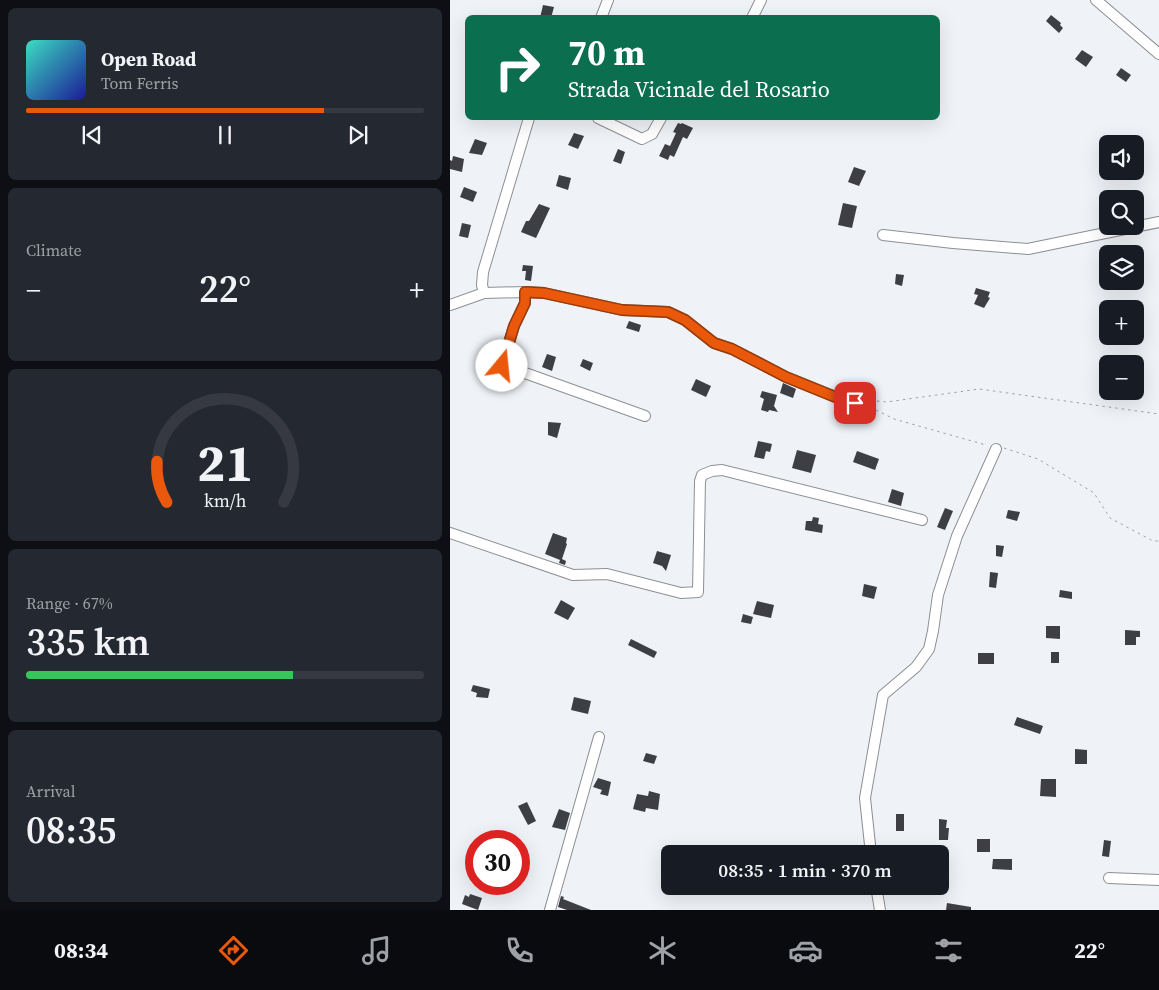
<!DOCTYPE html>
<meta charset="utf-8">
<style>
:root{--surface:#171b24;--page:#242831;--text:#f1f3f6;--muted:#9ea1a6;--line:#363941;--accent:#ea580c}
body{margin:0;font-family:"Source Serif 4",serif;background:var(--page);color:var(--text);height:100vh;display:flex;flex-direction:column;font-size:19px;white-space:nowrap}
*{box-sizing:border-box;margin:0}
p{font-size:16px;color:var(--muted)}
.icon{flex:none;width:28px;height:28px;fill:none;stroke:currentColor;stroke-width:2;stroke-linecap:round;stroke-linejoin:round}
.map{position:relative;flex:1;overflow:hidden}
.panel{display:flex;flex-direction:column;gap:8px;padding:8px;background:#0d0f14;width:450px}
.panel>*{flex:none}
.hud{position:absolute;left:15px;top:15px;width:475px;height:105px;border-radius:8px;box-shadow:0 5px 20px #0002;background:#0b6e4f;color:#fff;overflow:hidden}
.buttons{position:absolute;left:649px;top:135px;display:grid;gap:10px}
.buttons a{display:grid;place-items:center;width:45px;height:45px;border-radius:8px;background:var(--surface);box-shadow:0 5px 20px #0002;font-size:25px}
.speed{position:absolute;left:15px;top:830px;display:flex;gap:10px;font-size:25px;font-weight:700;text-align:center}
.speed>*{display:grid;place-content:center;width:65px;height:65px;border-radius:50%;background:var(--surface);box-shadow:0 5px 20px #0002;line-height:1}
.speed .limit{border:8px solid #d22;background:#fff;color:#111}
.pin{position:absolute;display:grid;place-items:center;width:42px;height:42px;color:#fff;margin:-21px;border-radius:10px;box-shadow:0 2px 8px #0006}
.me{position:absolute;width:55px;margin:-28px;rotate:17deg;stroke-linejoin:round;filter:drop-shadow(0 0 4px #0008)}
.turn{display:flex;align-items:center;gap:18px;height:105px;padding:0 20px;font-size:22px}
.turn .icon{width:65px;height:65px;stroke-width:2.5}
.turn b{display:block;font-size:35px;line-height:42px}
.big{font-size:38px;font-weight:600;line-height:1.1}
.panel .tile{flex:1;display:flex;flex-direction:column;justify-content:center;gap:8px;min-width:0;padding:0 18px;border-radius:8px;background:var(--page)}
.panel .dial{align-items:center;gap:0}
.dial svg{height:130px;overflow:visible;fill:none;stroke:var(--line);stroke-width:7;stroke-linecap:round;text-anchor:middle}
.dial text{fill:var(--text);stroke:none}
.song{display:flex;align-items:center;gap:15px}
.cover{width:60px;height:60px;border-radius:8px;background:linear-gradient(135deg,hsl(170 70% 55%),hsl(240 70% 35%))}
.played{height:5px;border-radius:2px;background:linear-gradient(90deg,var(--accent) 75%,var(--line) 75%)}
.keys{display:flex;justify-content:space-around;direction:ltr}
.heat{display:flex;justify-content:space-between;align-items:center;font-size:28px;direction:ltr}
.charge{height:8px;border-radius:4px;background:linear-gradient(90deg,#34c759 67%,var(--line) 0)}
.trip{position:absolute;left:211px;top:845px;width:288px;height:50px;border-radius:8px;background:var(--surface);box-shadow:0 5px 20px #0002;font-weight:600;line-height:50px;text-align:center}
.tabs{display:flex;height:80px;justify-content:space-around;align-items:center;background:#090b0e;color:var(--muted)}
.tabs .icon{width:35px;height:35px}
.tabs .selected{color:var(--accent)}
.tabs b{font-size:22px;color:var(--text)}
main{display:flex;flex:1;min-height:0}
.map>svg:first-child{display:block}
.building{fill:#3d3f44}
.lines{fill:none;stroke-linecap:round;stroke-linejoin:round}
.minor-casing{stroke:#8d8f94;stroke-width:12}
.path{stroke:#a0a2a5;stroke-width:1;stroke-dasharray:2.5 4;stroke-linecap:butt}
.minor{stroke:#fff;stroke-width:10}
.route-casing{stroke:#983908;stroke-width:12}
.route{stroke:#ea580c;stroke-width:9}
</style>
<main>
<section class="panel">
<div class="tile">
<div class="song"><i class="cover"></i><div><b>Open Road</b><p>Tom Ferris</p></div></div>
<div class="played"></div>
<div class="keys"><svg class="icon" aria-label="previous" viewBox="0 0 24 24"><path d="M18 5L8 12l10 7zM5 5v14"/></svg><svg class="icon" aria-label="pause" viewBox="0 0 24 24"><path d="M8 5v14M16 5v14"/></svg><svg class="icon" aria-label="next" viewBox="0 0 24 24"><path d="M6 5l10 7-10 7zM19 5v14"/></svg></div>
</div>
<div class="tile"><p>Climate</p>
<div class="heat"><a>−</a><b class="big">22°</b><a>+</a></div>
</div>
<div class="tile dial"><svg viewBox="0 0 100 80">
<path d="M14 69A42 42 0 1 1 86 69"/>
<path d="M14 69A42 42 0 0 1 8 44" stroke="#ea580c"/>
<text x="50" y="56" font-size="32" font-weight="700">21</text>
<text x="50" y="72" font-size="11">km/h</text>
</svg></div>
<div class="tile"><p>Range · 67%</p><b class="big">335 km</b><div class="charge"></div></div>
<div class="tile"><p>Arrival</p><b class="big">08:35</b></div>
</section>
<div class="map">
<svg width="709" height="910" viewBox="0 0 709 910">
<rect width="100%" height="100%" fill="#eff2f7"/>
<g class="building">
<path d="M93,5L104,7L101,18H90Z"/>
<path d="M601,15L611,23L610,25L613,28L609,33L596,21Z"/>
<path d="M632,50L643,57L636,67L625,59Z"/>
<path d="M671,68L681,75L676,82L666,75Z"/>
<path d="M228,123L231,124L232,123L243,128L237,139L233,137L224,157L220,155L218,160L209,156L215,144L220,146L226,133L223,132Z"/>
<path d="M124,133L134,136L128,149L118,145Z"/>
<path d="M25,139L37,143L32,155L19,153Z"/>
<path d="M168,149L175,152L171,164L163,161Z"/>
<path d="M3,156L14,159L12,172L0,169V160L2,161Z"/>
<path d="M404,167L416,171L409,186L398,182Z"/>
<path d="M109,175L121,178L118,190L106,186Z"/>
<path d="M14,187L27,192L23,202L10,197Z"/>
<path d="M393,203L407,206L402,228L388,225Z"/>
<path d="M89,204L100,208L86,238L71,232L76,221H79Z"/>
<path d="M12,223L21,225L18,238L9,236Z"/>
<path d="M73,265L83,266L81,281L75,280L76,271H72Z"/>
<path d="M446,274L454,275L452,286L445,284Z"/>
<path d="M526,288L540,292L538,297L540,298L534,308L524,304L528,295L524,294Z"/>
<path d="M179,321L191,325L189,332L176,328Z"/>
<path d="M97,354L106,357L102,371L92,367Z"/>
<path d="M133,359L143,363L140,371L130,366Z"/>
<path d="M246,379L261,386L256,397L241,390Z"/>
<path d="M333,383L346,389L343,398L330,393Z"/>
<path d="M312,391L327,395L324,406L328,412L319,410L318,412L311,410L314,399L310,397Z"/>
<path d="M98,422L111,423L107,438L98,435Z"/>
<path d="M308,441L322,444L320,452L316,451L314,459L304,457Z"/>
<path d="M347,450L366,455L361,473L342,468Z"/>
<path d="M407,451L429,459L425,470L403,462Z"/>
<path d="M442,489L454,493L451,506L438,502Z"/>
<path d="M495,508L503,511L495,530L487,527Z"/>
<path d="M558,510L570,512L567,521L556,518Z"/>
<path d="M363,517L369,518L368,524L373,525L372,533L355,530L356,521H362Z"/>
<path d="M103,533L117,538L116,543L117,544L112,559L116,561L115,565L109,563L110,560L95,554Z"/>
<path d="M546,545L554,546L552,557L546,556Z"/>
<path d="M207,551L221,555L216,571L212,566L203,563Z"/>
<path d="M540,572L548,573L546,588L539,587Z"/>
<path d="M414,584L427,587L424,599L412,596Z"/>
<path d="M610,590L622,592V599L609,597Z"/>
<path d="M111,600L125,608L118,620L104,613Z"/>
<path d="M307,601L324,605L321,618L303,614Z"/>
<path d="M293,614L303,617L301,624L291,622Z"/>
<path d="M596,626H610V639L596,638Z"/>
<path d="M675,630L690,631V637H686V645H675Z"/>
<path d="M181,639L207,652L204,658L178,645Z"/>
<rect x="601" y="652" width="8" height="11"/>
<rect x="528" y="653" width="16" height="11"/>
<path d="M23,685L40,689L38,698L26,697L27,693L21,691Z"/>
<path d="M124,697L141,701L138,714L121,710Z"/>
<path d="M567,717L593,726L590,734L564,725Z"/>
<path d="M625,749L637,750V764H625Z"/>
<path d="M196,753L207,756L204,764L193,761Z"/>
<path d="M148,778L161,782L158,796L150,794L152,790L143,787Z"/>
<path d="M591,779H606V797L590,796Z"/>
<path d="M199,791L210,794L208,810L196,808L195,812L183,809L187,794L198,796Z"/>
<path d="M77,802L86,821L78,825L68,806Z"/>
<path d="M109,809L120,813L115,830L102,827Z"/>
<rect x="446" y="814" width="8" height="17"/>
<path d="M489,819L497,820L496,828H499L498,840H489Z"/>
<rect x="527" y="839" width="13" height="13"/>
<path d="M654,840L661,841L659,857L652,856Z"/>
<path d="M543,859H562V870L542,869Z"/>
<path d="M20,894L32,898L28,910L12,904L15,895L19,897Z"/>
<path d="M111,896L114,897L113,899L141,910H117L108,907Z"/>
<path d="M497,903L521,907V910H496Z"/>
</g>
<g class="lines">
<defs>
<g id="minor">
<path d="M646,0L709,54"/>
<path d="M151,18L158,0"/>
<path d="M302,18L311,0"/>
<path d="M148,118L192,139L202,134L211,118"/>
<path d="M433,235L503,243L578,249L709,222"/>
<path d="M75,292V303L64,326L52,366L59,373H75L195,416"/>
<path d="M34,293L75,292L94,293L172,310L218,312L235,320L264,343L282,349L336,377L391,399L419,406"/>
<path d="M0,305L34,293L32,285L33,272L79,118"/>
<path d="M0,533L123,575L157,574L231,593L248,592L250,481L252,475L262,471L272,470L472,520"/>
<path d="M421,854L415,798L433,695L466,667L479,649L483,631L488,595L507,536L546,449"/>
<path d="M659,878L709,880"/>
<path d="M426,886L430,910"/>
<path d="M100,910L149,737"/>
</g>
</defs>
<use href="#minor" class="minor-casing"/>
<g class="path">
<path d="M427,401L437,402L529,389L709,414"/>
<path d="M426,410L444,419L536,445"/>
<path d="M554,448L588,459L644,493L660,518L703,541H709"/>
</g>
<use href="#minor" class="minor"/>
</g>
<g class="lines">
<defs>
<path id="route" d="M52,366L64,326L75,303V292L94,293L172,310L218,312L235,320L264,343L282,349L336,377L390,399L405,403"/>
</defs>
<use href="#route" class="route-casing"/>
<use href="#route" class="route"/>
</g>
</svg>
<div class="buttons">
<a><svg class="icon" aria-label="sound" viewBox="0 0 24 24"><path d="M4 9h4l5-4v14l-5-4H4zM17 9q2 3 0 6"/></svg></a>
<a><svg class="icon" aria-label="search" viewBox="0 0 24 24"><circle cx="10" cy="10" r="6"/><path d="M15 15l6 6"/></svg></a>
<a><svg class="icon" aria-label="layers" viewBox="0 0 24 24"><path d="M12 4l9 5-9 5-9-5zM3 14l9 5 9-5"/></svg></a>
<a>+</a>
<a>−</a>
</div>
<div class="speed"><div class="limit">30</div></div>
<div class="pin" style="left:405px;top:403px;background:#d93025"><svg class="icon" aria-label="arrive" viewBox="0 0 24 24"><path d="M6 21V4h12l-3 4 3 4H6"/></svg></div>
<svg class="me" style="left:52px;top:366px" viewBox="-20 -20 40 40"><circle r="19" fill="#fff"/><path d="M0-13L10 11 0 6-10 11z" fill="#ea580c"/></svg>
<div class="trip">08:35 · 1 min · 370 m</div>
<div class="hud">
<div class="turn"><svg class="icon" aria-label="right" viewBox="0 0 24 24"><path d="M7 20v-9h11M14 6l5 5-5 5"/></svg><div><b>70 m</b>Strada Vicinale del Rosario</div></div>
</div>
</div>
</main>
<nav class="tabs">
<b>08:34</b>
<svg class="icon selected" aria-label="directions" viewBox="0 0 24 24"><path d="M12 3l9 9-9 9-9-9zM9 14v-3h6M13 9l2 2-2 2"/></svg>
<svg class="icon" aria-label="music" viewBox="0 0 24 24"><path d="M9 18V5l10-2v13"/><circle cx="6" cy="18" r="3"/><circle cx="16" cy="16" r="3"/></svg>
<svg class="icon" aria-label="phone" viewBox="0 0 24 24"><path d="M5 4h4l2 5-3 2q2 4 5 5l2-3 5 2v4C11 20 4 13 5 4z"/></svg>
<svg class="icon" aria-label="climate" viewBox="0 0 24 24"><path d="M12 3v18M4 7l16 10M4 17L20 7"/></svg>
<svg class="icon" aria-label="car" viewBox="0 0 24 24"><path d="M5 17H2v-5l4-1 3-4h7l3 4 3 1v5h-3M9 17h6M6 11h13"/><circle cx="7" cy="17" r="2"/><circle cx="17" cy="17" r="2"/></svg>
<svg class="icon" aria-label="filters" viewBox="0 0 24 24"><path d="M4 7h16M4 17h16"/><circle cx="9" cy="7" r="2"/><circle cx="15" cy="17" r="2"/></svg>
<b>22°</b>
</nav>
